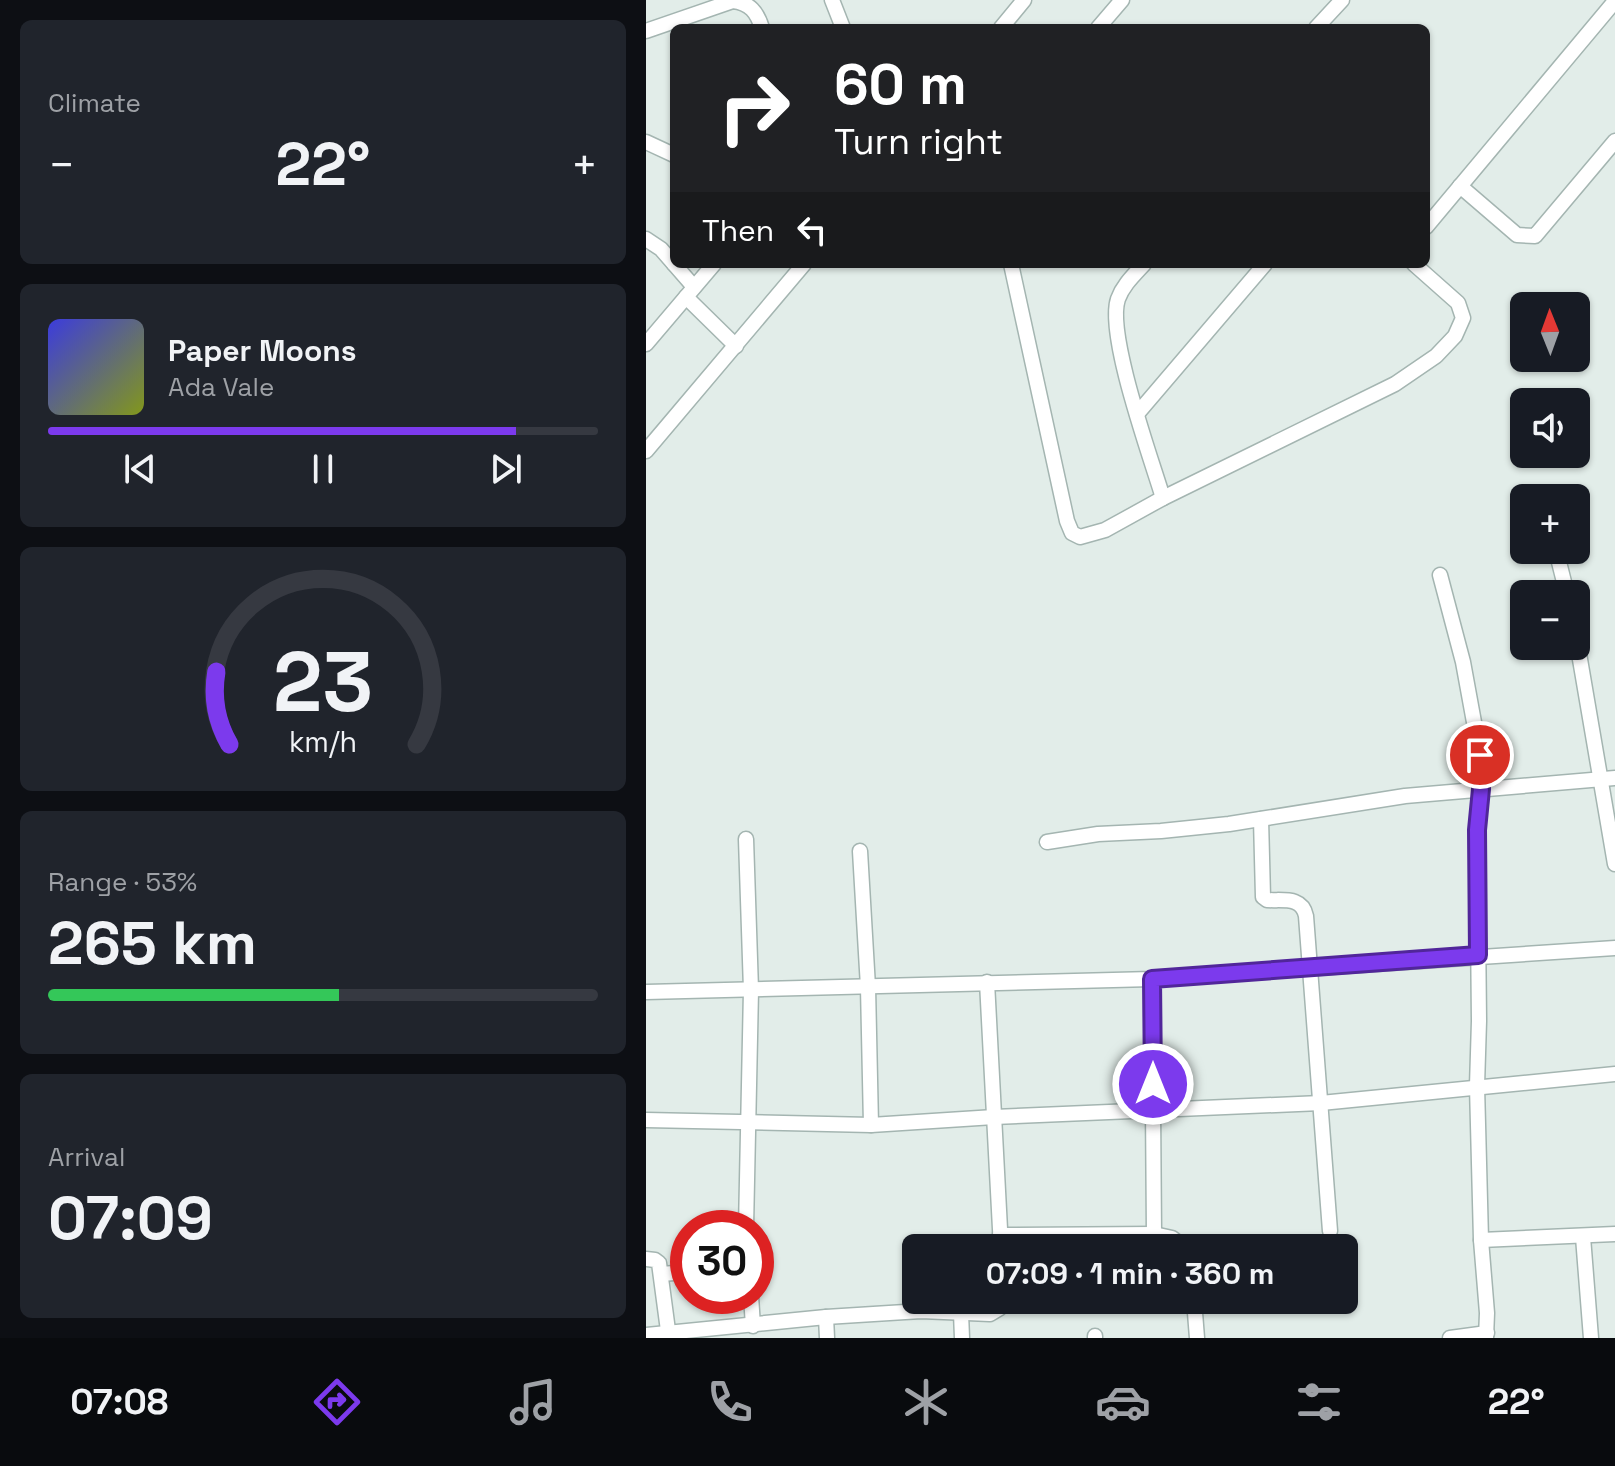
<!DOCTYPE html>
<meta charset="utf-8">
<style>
:root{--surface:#171b24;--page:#20242c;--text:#f1f3f6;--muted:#9ea1a6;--line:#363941;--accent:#7c3aed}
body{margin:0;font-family:"Space Grotesk",sans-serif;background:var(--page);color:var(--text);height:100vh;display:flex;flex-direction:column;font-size:30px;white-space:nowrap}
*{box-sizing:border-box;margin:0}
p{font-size:26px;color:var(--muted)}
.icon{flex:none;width:44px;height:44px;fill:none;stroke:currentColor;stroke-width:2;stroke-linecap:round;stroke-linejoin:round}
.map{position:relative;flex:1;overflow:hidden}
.drawer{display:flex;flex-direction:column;gap:20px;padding:20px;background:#0d0f14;width:646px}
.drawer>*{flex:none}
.top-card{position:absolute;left:24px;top:24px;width:760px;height:244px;border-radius:12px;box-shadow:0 2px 6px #0004;background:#202124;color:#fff;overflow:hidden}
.needle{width:52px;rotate:359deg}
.buttons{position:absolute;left:864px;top:292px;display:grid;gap:16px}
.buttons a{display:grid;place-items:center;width:80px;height:80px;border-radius:12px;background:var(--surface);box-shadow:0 2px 6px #0004;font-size:40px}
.speed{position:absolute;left:24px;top:1210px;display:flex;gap:16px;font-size:40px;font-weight:700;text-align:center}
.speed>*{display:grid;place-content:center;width:104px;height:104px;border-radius:50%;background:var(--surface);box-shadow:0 2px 6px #0004;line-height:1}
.speed .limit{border:12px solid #d22;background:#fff;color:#111}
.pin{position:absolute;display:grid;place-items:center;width:68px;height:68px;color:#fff;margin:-34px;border:4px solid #fff;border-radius:50%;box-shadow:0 2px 8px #0007}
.me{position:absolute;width:88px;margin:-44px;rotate:0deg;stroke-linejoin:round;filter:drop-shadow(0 0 6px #0008)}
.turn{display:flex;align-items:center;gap:28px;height:168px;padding:0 32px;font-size:36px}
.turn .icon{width:104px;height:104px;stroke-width:2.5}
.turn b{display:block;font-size:56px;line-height:68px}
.then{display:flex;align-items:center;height:76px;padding:0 32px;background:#0003;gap:16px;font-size:30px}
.big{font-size:60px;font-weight:800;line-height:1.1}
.drawer .widget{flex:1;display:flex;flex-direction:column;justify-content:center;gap:12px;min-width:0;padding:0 28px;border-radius:12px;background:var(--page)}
.drawer .dial{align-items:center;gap:0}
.dial svg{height:208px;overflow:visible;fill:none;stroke:var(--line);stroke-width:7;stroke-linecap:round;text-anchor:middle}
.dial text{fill:var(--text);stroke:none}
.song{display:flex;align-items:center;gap:24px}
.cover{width:96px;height:96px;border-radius:12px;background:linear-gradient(135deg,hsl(240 70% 55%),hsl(70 70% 35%))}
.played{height:8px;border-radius:4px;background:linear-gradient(90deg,var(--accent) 85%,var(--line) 85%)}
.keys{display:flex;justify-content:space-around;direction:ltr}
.heat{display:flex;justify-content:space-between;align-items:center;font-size:44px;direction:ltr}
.charge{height:12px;border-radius:6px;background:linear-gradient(90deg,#34c759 53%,var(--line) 0)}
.trip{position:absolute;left:256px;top:1234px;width:456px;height:80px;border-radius:12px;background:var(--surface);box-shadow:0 2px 6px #0004;font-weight:800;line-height:80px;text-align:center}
.tab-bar{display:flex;height:128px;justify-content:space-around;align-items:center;background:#090b0e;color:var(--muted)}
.tab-bar .icon{width:56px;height:56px}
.tab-bar .active{color:var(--accent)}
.tab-bar b{font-size:36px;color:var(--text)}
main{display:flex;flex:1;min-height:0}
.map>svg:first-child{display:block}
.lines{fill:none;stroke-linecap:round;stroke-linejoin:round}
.minor-casing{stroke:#a4b5b1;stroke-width:17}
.minor{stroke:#fff;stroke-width:14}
.route-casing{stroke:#51269a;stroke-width:20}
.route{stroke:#7c3aed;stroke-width:14}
</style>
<main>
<section class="drawer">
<div class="widget"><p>Climate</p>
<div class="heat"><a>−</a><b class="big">22°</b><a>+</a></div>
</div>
<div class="widget">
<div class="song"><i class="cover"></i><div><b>Paper Moons</b><p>Ada Vale</p></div></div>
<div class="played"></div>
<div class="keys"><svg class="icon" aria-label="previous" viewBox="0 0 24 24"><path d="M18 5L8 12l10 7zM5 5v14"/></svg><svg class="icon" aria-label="pause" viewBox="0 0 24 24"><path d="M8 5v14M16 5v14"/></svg><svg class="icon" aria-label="next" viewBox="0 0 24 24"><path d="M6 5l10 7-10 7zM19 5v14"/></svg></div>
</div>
<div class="widget dial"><svg viewBox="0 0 100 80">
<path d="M14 69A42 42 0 1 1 86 69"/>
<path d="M14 69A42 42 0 0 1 9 41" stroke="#7c3aed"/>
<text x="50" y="56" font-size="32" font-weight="700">23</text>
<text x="50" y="72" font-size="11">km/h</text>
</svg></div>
<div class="widget"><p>Range · 53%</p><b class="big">265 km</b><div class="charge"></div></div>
<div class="widget"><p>Arrival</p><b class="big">07:09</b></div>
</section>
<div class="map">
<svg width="969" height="1338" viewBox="0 0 969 1338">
<rect width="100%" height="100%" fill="#e2ede9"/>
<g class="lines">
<defs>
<g id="minor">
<path d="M186,0L197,28"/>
<path d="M355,28L378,0"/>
<path d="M452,28L476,0"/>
<path d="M670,28L696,0"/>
<path d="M0,31L87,1C104,3 111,12 116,28"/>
<path d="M0,142L28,155"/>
<path d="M814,186L871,235L889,236L969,141"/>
<path d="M780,227L969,1"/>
<path d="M0,239L15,249L28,264"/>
<path d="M28,264L48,287"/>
<path d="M365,264L421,521L426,533L434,537L459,530L517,498L749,384L790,356L809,336L817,318L812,303L768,264"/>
<path d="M498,264C488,275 477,285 472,299C460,334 505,458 517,498"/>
<path d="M40,297L90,346"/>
<path d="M0,344L68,264"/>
<path d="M491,414L619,264"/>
<path d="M0,451L158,264"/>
<path d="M910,550L921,594"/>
<path d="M794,575L817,662L834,755L835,789L831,830L833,1021L831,1086L835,1240L841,1313L840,1338"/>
<path d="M930,636L969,864"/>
<path d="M615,819L617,897L621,900C637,901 656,896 660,916L684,1231"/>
<path d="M401,842L452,834L515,831L583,824L759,796L969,778"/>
<path d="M214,851L222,987L225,1125"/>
<path d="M506,979L508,1234"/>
<path d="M341,982L355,1248"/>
<path d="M0,992L506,979L969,948"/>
<path d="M0,1120L225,1125L348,1117L675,1103L969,1074"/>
<path d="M100,1228L105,990L100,839"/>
<path d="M354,1235L508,1234L526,1238L539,1248"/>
<path d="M937,1237L945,1338"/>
<path d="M835,1240L969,1234"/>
<path d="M0,1259L9,1260L13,1263L23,1338"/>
<path d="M15,1274L42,1272"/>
<path d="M105,1296L107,1326"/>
<path d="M548,1300L551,1338"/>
<path d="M315,1313L316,1338"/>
<path d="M180,1317L181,1338"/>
<path d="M0,1335L180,1317L275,1311L344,1314L354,1308L356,1300"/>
<path d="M449,1336V1338"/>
<path d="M804,1338L841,1333"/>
</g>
</defs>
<use href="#minor" class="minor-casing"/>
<use href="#minor" class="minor"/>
</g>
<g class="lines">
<defs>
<path id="route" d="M507,1084L506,979L832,955L831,830L835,789L834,755"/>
</defs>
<use href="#route" class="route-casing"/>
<use href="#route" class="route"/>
</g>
</svg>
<div class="buttons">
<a><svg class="needle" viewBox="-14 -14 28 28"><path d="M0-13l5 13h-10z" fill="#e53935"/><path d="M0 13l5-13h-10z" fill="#9ea1a6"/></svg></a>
<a><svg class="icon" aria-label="sound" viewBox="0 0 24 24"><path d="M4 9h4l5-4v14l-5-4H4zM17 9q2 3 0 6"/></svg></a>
<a>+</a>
<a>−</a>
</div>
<div class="speed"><div class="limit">30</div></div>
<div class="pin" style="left:834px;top:755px;background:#d93025"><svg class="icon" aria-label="arrive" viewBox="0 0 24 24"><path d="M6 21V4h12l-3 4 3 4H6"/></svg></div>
<svg class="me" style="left:507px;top:1084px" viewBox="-20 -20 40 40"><circle r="17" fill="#7c3aed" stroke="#fff" stroke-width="3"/><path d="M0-11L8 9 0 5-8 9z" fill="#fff"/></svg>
<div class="trip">07:09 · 1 min · 360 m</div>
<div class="top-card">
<div class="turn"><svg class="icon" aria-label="right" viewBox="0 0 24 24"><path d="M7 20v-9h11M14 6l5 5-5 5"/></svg><div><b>60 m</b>Turn right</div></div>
<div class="then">Then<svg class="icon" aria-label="left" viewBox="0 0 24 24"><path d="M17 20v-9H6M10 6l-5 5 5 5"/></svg></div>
</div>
</div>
</main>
<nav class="tab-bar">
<b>07:08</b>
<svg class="icon active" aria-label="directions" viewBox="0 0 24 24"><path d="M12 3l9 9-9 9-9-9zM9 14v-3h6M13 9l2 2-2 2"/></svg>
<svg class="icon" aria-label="music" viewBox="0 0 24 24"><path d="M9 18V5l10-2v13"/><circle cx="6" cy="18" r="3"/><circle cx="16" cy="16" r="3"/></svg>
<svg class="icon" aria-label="phone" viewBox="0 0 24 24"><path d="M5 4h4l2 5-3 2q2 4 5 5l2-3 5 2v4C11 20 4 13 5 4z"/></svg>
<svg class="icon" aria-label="climate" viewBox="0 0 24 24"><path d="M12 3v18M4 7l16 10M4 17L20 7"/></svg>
<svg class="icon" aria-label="car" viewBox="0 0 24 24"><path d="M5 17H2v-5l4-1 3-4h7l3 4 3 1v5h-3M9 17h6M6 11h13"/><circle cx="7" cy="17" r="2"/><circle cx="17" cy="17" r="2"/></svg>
<svg class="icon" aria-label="filters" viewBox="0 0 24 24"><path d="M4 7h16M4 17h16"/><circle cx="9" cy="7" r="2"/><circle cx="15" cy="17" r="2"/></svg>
<b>22°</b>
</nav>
